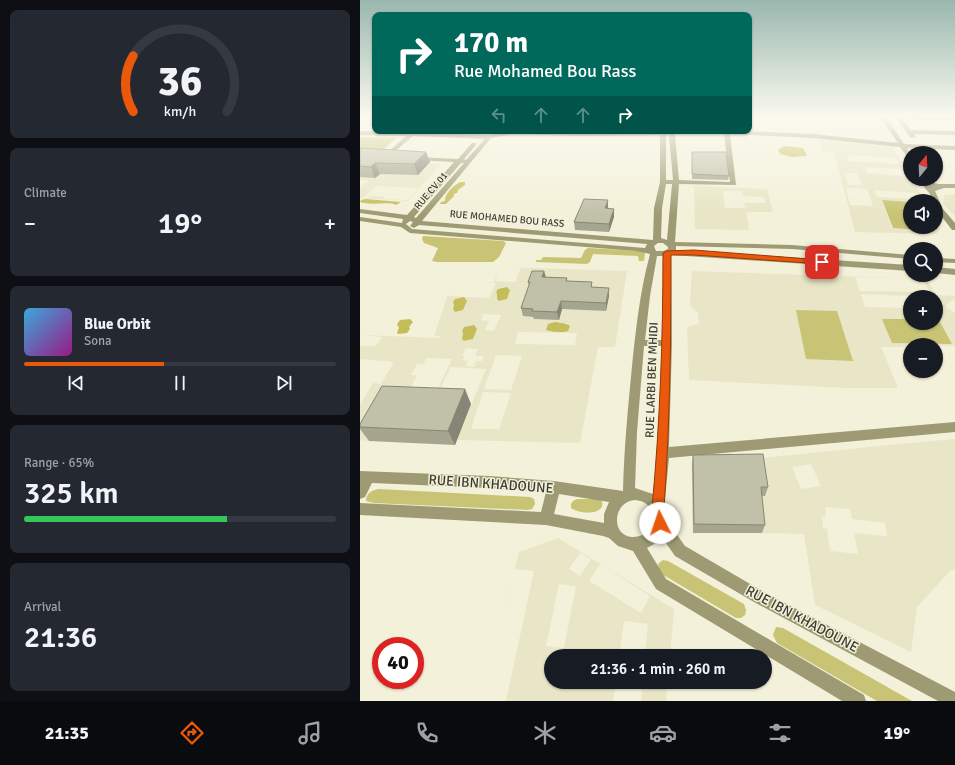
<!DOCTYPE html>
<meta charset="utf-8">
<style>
:root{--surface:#171b24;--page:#242831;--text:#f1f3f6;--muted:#9ea1a6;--line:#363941;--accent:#ea580c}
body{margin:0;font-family:Signika,sans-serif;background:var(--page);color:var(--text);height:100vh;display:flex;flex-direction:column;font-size:15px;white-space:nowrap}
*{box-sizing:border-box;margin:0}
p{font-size:13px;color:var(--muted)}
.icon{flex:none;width:22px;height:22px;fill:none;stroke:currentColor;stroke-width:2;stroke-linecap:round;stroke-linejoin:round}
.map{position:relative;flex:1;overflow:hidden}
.details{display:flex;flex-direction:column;gap:10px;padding:10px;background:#0d0f14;width:360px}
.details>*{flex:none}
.top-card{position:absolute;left:12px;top:12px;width:380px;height:122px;border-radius:8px;box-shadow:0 1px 3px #0004;background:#00695c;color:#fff;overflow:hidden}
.needle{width:26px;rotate:18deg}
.fabs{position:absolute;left:543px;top:146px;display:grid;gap:8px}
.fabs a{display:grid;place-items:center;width:40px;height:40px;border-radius:50%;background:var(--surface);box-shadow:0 1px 3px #0004;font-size:20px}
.speed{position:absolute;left:12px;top:637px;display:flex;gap:8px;font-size:20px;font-weight:700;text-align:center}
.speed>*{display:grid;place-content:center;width:52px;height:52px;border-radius:50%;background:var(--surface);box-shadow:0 1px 3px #0004;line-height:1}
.speed .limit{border:6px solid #d22;background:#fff;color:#111}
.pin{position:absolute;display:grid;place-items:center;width:34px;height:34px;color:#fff;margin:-17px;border-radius:8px;box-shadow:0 2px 6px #0006}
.me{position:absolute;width:44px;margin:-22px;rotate:356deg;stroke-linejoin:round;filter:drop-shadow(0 0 3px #0008)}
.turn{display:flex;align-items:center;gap:14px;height:84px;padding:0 16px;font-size:18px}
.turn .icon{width:52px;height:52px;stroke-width:2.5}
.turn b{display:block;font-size:28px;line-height:34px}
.lanes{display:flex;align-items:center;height:38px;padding:0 16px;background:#0003;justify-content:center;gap:20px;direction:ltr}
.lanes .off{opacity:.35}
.big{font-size:30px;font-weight:600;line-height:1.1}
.details .tile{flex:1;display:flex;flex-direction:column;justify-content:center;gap:6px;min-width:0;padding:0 14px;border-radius:8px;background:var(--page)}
.details .dial{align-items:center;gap:0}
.dial svg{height:104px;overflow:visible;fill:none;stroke:var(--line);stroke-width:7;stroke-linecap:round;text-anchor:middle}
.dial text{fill:var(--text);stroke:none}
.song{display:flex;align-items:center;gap:12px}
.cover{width:48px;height:48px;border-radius:6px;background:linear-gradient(135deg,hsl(200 70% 55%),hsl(310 70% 35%))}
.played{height:4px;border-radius:2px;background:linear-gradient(90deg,var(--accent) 45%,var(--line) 45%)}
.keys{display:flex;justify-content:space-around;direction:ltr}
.heat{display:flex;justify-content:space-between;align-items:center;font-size:22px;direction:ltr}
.charge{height:6px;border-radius:3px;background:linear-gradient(90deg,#34c759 65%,var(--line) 0)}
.trip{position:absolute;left:184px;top:649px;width:228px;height:40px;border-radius:20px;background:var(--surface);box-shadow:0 1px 3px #0004;font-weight:600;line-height:40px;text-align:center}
.tabs{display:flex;height:64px;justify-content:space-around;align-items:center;background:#090b0e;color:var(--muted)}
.tabs .icon{width:28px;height:28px}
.tabs .selected{color:var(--accent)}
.tabs b{font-size:18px;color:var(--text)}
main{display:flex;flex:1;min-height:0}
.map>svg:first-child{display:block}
.built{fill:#e8e6c6;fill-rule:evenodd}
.green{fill:#c9c375}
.forest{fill:#c5bd59}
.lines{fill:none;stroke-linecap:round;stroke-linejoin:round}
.minor{fill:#9e9b74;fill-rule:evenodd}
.wall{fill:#a6a590}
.shaded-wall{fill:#878676}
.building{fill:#c1c0a8;stroke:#878676}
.route{fill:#ea580c;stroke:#983908}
.labels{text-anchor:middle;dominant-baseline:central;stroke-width:3;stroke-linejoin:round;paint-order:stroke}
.far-street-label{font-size:10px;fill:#3d3c33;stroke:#f3f1d9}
.street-label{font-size:12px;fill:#3d3c33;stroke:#f3f1d9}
.near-street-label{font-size:14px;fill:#3d3c33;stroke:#f3f1d9}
</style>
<main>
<section class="details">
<div class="tile dial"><svg viewBox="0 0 100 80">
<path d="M14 69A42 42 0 1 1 86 69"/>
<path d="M14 69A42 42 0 0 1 14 26" stroke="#ea580c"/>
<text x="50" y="56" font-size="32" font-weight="700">36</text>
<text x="50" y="72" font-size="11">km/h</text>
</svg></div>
<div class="tile"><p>Climate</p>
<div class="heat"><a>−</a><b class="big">19°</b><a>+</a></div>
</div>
<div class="tile">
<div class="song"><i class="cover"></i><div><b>Blue Orbit</b><p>Sona</p></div></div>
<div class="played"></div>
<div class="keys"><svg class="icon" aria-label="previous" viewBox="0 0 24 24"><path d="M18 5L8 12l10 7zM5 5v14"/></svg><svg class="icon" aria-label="pause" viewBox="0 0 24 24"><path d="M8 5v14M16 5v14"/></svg><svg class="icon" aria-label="next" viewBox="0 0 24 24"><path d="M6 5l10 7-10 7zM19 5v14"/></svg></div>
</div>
<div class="tile"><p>Range · 65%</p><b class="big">325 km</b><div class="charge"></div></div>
<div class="tile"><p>Arrival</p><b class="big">21:36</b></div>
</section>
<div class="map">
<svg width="595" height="701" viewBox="0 0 595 701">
<rect width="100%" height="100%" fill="#f3f1d9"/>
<g class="built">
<path d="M459,139L532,146L564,201H550V202L522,201L532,228L572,231L570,227H576V223L580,230L576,234L495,232L474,152L462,151ZM487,155L536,158L539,164L488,161ZM505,167L544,169L546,176L507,173ZM484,173H497L502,185H488ZM486,187L507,189L513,206L490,205ZM514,190L556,193L560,199L517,197Z"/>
<path d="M40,160L81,164L48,201L0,198V188L8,181L0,180V177L33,161ZM16,186L59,188L48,200L24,199L25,197L10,196L8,198H3Z"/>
<path d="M334,186L407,189L413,212H386L389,230L335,229ZM363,191H382L383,196L404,197L406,203H384L385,208H365Z"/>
<path d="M595,194V216L583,204L584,195Z"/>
<path d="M141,267L267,271L255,347H238L220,443L97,440L126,369L91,367L73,402L31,400L9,441L0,440V405L13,383L21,384L34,362L0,359V346H16L22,337L0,335L79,338L80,336H74L87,297L96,281L133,283ZM141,267L161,268L155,282L135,281ZM174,279H186L184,285L208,286L207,289L233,290L232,295L249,296L246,311L220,310L221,304L204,303L199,320L174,319V317L163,316L172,290H170ZM96,281L136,283L129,298L88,296ZM147,287L150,290L147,299L139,301L137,299V294L136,292L138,289ZM104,297L107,301L103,310L95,312L93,309L94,304L93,302L95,299ZM123,314L141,315L134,331L125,330L129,321L121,320ZM114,325L117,329L113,339L104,341L102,339L103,333L102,330L105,327ZM158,332L217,333L215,345L155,344ZM106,348L118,349L115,356H124L122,361H116L114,367L106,366L108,361L103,360L105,356H102ZM136,355L162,356L151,390L124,389ZM67,358L92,359L72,401L45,400L57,375H51L57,364H63ZM123,392L151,393L139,429H111Z"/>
<path d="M332,271L478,276L484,294L479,276L595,280L567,279L576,295L595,296V301L593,299L586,305L588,309L595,313V346L550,345V347H521L538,388H487L329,380L327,329L330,326L339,324L338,313L331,307L330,303ZM495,277L562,279L570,292L500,291ZM501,294L576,297L581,309H576V320H579L592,344L522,319H550V308L505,307Z"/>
<path d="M595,439V570H591L557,607L551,652L455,605L444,534L402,533L398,496H405L332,465L529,445ZM451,464L461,486L441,489L432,467ZM465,507L490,509L492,519L525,523L527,536L494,533L498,554L470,551L467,529L463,528L462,516L466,517Z"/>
<path d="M198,538L314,609L310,656H285L288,624L264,621L259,656H191V682H256L253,701H146L174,571L155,569L122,701L159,552ZM220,553L231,559L220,576L209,569ZM240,564L290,596L281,613L229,581ZM199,584L216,586L204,648L186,646Z"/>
<path d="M283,682H307L306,701H281Z"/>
</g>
<g class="green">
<path d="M0,137L42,138L35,139L20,153L0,154Z"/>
<path d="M522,200L550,202V227H570L572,231L533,228Z"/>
<path d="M63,236L143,241L146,243L139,257L133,262H77L72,261L78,248L64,243L62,239Z"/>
<path d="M228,248L281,251L285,253L284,261H279L278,256L233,254L230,262L227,264L176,262V260H181L183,257L221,258L225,250Z"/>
<path d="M436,310L477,311L493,361L446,359Z"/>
<path d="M522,319H550V323H576V320H579L592,344L532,343Z"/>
<path d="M19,489L170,497L174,499L175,504L172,509L168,510L14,503L6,501C6,493 12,490 19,489Z"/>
<path d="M217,499H238L242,501C246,516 218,514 211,508V504L213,501Z"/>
<path d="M303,560L308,561L384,604L386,610L385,615L381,618H376L300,573L298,564Z"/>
<path d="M416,627L423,628L552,701H517L417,643L413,635Z"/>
</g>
<g class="forest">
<path d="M424,146L443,148L447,156L432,157L420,154L418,150Z"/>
<path d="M100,182H105V185L98,190L97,193L94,194V196L86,204H80L81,202L85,201C85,193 93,186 100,182Z"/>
<path d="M6,199L41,202L36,205C28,201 11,206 0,202L1,200Z"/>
<path d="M147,287L150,290L147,299L139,301L137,299V294L136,292L138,289Z"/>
<path d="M104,297L107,301L103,310L95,312L93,309L94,305L93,302L95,299Z"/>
<path d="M50,319L53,322L49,327L50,329L47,333L38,334L37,332L39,328L37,324L40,320Z"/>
<path d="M195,322C200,323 206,323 210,326L208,331C203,333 191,332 186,330L188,324Z"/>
<path d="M114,325L117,329L113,339L104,341L102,339L103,333L102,331L104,327Z"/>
</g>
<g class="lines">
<g class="minor">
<path d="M520,117H526L544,144L595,146V150L547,148L550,153V159L548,158L540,147L453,138L370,134L376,185L319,184L315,242L432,245L550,255V259L432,249L316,246V250L550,265V271L311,255L312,343L309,447L595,422V432L309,458L304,509L307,521L325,546L404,592L595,692V701H578L394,602L315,556L301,536L296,543L287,548L306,579L504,695L506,701H482L296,589L273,551L258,546L249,538L243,536L186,525L0,515V503L181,512L186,492L129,488L12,483L5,497L0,499V471L129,476L194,481L263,491C264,449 268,408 272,366C276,328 280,291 290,254L276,251L50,233L41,227L0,221V217L42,223L43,219L0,213V209L47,215L94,162L56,160L53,158L54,157L98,159L112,143H116V145L104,159L106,160L125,139L53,136L27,158L24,156L25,155L46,136L0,135V131L129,135L149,131L222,132L382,131L453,134L538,143ZM152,134L222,136L300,135V182L294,208L293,240L62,221L131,138ZM315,134H364L370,182L319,180ZM306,135H309L313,180H306ZM101,163H104L56,218L54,217ZM306,184H312L307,240L301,238L302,208ZM50,221L53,222L50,226L54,228L59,225L287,244L285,248L52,229L46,224ZM298,243H303L308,247V249L303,251H296L294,246ZM297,256H303L302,340H285L290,296ZM284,346H302L297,453L293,494L275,488L277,432ZM199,494L249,502L244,514V523L194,514ZM275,500C301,502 299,538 272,537C251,536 252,502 275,500Z"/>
<path d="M535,117H541L551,130L595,131V135L554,134L556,137L551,138Z"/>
<path d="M545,117H595V120L548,119Z"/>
<path d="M568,182L579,184H595V188H584L575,191L583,209L595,223V230H592L576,209V201H573L570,194L564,187L566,183Z"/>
<path d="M576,258L595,259V263L576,262Z"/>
<path d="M576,267L595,269V275L576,273Z"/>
</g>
</g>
<g class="wall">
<path d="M0,148L66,152L70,162L58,175L20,174L15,178L0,177Z"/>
<path d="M332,152L369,176L368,180L332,179Z"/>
<path d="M248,200V209H254V217L249,232L215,230L214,222Z"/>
<path d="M184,271L186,277L207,278V281L233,288L249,296L246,311L202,309L199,320L174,319L173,317L163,316L161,308L169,286L168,282Z"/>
<path d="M111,404L95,445L9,441L0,429V424Z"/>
<path d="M333,455L408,487L405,496H402L405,525L402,533H333L332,465Z"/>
</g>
<g class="shaded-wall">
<path d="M66,152L70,162L58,175L54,164Z"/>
<path d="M15,163L20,174L15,178L11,167Z"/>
<path d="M248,200V208L245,216V208Z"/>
<path d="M254,209V217L249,232V224Z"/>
<path d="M184,271L186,279L182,277Z"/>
<path d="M249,288V296L246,311V303Z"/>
<path d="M201,301L202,309L199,320L197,312Z"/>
<path d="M105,389L111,404L95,445L88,431Z"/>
</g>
<g class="building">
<path d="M0,148L66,152L54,164L15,163L11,167L0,166Z"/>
<path d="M332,152H366L369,176L332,174Z"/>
<path d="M224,199L248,200L245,208L254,209L249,224L214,222Z"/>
<path d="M172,271H184L182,277L207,278L206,281L232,282L231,287L249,288L246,303L201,301L197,312L172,311L173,309L161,308L170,282H168Z"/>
<path d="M22,386L105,389L88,431L0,427V424Z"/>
<path d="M403,454L408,487H401L405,525L334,524L333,455Z"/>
</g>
<linearGradient id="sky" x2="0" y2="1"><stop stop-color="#99b7ae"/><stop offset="0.54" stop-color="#faf9ee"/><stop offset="1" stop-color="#faf9ee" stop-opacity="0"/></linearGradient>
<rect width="595" height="215" fill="url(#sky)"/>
<path class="route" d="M334,250L462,260L466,262L462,264L334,255H311C311,340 310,424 304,508C306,515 307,520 304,527L300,528L296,527C293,521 294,515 292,508C300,423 303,338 303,253L307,251Z"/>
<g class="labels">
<g class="far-street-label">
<text transform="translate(71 191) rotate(-50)">RUE CV 01</text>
<text transform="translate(147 219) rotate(5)">RUE MOHAMED BOU RASS</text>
</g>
<g class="street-label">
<text transform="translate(292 380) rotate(-88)">RUE LARBI BEN MHIDI</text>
</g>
<g class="near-street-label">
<text transform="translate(131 484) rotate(4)">RUE IBN KHADOUNE</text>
<text transform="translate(442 619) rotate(28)">RUE IBN KHADOUNE</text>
</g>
</g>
</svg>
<div class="fabs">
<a><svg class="needle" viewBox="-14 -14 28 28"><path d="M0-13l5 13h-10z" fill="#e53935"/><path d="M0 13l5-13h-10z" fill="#9ea1a6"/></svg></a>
<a><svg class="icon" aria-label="sound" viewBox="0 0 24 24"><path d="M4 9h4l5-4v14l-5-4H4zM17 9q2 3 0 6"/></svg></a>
<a><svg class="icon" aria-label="search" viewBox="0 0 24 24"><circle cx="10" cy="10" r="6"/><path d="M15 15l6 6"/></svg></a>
<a>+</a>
<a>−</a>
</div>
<div class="speed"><div class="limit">40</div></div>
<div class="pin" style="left:462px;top:262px;background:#d93025"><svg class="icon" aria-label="arrive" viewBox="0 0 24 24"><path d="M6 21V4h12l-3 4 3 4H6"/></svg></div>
<svg class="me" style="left:300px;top:523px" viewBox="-20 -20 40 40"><circle r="19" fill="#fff"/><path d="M0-13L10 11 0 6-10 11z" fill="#ea580c"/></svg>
<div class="trip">21:36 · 1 min · 260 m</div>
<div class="top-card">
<div class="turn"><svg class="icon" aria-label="right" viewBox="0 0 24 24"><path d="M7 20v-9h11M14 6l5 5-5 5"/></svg><div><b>170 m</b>Rue Mohamed Bou Rass</div></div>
<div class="lanes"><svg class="icon off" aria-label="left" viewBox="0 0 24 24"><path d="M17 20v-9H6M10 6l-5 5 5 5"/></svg><svg class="icon off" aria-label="ahead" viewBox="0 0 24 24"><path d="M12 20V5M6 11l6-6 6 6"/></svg><svg class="icon off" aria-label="ahead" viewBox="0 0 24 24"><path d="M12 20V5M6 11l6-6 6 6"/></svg><svg class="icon" aria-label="right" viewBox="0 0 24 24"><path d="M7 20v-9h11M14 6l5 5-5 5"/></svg></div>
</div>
</div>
</main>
<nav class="tabs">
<b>21:35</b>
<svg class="icon selected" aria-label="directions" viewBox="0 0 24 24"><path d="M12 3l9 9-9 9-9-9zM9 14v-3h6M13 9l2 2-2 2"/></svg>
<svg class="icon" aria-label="music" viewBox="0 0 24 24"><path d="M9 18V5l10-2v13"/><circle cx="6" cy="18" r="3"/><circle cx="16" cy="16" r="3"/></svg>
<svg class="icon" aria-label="phone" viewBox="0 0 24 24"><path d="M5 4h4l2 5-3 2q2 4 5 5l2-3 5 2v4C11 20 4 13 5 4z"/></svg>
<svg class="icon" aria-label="climate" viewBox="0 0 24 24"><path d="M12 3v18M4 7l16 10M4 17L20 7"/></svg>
<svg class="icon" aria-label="car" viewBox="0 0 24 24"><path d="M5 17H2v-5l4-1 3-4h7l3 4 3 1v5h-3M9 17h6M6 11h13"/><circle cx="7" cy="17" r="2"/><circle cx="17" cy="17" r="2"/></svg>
<svg class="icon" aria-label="filters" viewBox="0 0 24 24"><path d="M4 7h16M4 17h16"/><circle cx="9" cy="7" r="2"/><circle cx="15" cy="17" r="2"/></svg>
<b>19°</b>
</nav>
